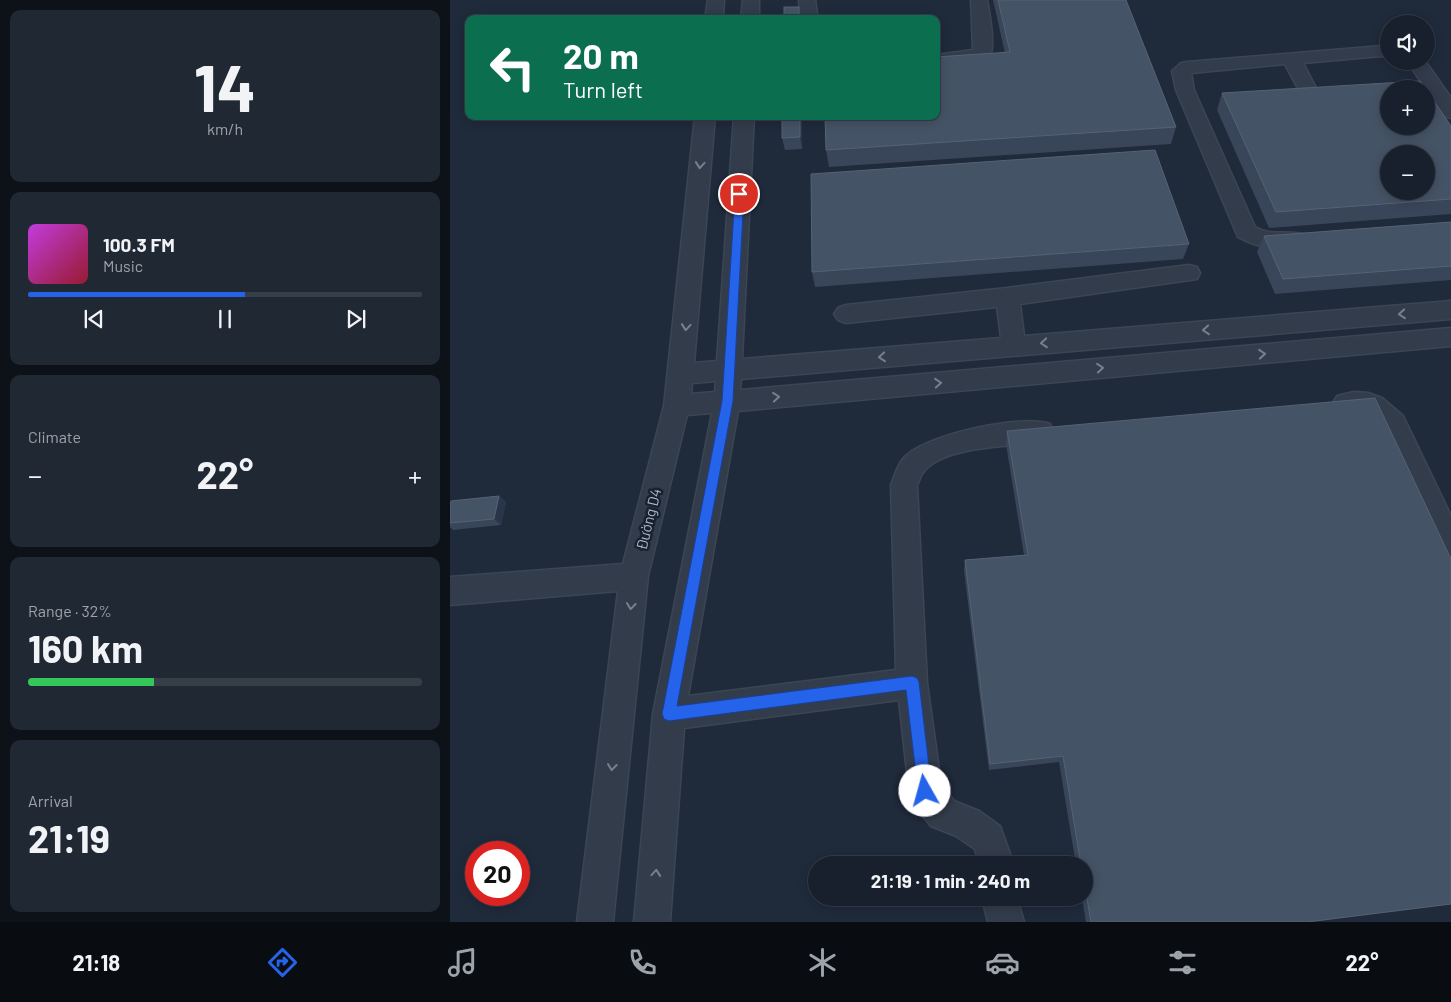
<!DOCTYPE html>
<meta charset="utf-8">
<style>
:root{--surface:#17202c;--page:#202834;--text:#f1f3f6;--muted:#9ea3a9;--line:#363e48;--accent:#2563eb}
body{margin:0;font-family:Barlow,sans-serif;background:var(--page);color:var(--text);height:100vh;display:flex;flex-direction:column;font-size:19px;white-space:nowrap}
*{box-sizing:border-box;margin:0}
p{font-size:16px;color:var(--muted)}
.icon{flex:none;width:28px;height:28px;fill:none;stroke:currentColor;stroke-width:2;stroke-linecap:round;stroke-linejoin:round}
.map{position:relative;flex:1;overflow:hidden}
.drawer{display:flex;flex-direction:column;gap:10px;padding:10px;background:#0d1218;width:450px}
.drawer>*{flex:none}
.guide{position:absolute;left:15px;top:15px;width:475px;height:105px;border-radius:10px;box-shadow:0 2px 12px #0003,0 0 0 1px var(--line);background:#0b6e4f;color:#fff;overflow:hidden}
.tools{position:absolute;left:930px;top:15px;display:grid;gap:10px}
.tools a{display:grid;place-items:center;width:55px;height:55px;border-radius:50%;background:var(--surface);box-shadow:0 2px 12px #0003,0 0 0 1px var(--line);font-size:25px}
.speed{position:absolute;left:15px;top:841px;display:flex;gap:10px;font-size:25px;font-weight:700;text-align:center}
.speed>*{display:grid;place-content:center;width:65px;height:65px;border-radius:50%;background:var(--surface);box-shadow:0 2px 12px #0003,0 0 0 1px var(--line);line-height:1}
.speed .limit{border:8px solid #d22;background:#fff;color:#111}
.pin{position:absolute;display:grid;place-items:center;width:42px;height:42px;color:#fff;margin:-21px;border:2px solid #fff;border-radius:50%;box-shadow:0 1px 5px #0007}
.me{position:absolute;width:55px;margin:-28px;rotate:353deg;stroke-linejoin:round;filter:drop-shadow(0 0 4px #0008)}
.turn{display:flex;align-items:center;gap:18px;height:105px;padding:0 15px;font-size:22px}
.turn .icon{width:65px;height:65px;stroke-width:2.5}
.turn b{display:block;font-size:35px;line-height:42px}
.big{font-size:38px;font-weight:700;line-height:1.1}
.drawer .tile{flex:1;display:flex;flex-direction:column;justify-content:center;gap:8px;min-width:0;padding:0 18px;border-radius:10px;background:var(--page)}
.drawer .dial{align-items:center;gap:0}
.dial b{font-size:65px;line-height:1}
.song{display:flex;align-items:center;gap:15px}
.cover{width:60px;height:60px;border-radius:8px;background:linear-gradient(135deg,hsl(290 70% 55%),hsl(350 70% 35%))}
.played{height:5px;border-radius:2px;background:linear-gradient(90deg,var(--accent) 55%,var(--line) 55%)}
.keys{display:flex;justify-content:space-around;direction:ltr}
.heat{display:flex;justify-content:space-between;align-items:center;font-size:28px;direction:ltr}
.charge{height:8px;border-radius:4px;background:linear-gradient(90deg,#34c759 32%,var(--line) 0)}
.trip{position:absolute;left:358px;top:856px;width:285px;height:50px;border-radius:25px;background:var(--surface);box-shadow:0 2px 12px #0003,0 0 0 1px var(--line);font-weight:700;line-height:50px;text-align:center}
.dock{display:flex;height:80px;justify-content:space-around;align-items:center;background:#090d12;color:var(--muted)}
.dock .icon{width:35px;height:35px}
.dock .on{color:var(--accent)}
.dock b{font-size:22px;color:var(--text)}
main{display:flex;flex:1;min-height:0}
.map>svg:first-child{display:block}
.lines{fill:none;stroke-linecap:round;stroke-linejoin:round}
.minor-casing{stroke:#3c4554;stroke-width:3}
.minor{fill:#333c4b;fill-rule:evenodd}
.wall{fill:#39465a}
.shaded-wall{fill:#293649}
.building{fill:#455366;stroke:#566275;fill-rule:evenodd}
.oneway{stroke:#76808f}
.route{fill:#2563eb;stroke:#184099}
.labels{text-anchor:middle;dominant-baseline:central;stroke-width:5;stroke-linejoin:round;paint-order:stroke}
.street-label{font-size:15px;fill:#adb7c7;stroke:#18212f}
</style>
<main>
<section class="drawer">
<div class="tile dial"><b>14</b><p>km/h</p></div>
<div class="tile">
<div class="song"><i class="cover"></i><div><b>100.3 FM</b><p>Music</p></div></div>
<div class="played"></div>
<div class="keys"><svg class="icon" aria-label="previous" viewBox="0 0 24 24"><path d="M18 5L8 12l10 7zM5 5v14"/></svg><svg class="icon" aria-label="pause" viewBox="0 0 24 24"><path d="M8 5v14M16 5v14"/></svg><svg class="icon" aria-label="next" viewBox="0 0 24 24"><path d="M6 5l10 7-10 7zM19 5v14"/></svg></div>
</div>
<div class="tile"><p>Climate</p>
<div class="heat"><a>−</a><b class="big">22°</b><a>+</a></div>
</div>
<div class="tile"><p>Range · 32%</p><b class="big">160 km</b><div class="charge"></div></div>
<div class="tile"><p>Arrival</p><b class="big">21:19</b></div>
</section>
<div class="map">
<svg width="1001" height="922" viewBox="0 0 1001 922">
<rect width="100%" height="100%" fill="#1f2a3b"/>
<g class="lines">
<defs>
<g id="minor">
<path d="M258,0H274L273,19H255Z"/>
<path d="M293,0H309V19H291Z"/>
<path d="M349,0H365L368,19H350Z"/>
<path d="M521,0H537C539,11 546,46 540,55C533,64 497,64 486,65V55L523,50Z"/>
<path d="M932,46L939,47V58L931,56L853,63L869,94L867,98L860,100L853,98L835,64L741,73L744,90L805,227C822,237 839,229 857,235L860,240L857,245C834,252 809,249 788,237L726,90L722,71L731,63L737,62Z"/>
<path d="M954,61L976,62L1001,98V118L994,116L963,70Z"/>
<path d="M245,116H265L244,363L267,361L284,116H304L292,359L551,338L547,307L396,323L388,320L384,314L388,308L396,305L557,288L739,265L747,267L750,273L747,279L570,304L574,336L1001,301V319L291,379L290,390L1001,328V346L288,411L238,696L446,670L441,485C445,475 448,462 457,455C480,434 571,414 600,424L604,432L600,440L591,443C561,446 489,446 472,474C470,477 469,482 467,485L477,683L491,784L504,801L529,811L550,826L564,865H530L525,849L506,836L481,826L463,803L459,791L449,700L234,728L220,922H184L203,714L262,413L237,415L198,576L163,922H127L168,591L0,605V577L173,564L214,406ZM266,381L265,392L241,394L242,383Z"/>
<path d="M904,392L918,393L932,398L953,416L1001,516V558L991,554L934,431L915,413H896L887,410L883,403L887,396Z"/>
<path d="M532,898H567L574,922H538Z"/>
</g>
</defs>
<use href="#minor" class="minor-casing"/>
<use href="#minor" class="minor"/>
</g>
<g class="wall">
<path d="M543,0H676L726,127L721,144L379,167L376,150L555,53Z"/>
<path d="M772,93L1001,126V214L819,228L767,110Z"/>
<path d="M352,116V149L335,150L332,138Z"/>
<path d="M1001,222V280L825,294L807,252L814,236Z"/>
<path d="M739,244L733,259L365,287L362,272Z"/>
<path d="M557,431L857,922H636L632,898H634V865H626L609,762L539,770L514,571L515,560L574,555L556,444Z"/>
<path d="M49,496L56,502L51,525L3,530L0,527V506Z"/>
</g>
<g class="shaded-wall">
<path d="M350,116H352V149L350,137Z"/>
<path d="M49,496L56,502L51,525L44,519Z"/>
</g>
<g class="building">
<path d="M548,0H676L726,127L376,150L375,116H486V57L560,52Z"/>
<rect x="334" y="7" width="15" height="12"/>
<path d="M970,81L976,89H939V126H976V89L1001,126V199L826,212L772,93ZM939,154H976V191H939Z"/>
<path d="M332,116H350V137L332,138Z"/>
<path d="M705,150L739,244L362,272L361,174Z"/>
<path d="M1001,222V266L833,279L814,236Z"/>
<path d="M925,398L1001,559V904L857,922H641L634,881V865H631L613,756L540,764L515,560L578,555L557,431Z"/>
<path d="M49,496L44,519L0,523V506L1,501Z"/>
</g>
<defs><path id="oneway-chevron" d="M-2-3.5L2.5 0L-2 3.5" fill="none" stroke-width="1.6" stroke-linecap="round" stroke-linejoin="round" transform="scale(1.25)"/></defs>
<g class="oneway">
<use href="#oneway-chevron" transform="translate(250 165) rotate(95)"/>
<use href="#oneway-chevron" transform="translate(952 314) rotate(175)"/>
<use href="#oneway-chevron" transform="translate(236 327) rotate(95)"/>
<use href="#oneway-chevron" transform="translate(756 330) rotate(175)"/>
<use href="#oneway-chevron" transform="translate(594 343) rotate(175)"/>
<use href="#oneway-chevron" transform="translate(812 354) rotate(-5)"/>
<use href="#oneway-chevron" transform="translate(432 357) rotate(175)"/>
<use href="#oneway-chevron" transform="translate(650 368) rotate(-5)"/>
<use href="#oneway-chevron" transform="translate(488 383) rotate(-5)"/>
<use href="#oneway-chevron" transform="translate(326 397) rotate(-5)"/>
<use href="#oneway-chevron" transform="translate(181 606) rotate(96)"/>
<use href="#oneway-chevron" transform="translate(162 767) rotate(97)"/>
<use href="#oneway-chevron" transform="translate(206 873) rotate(-85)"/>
</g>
<path class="route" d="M289,191L294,194L283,401L227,706L462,676L467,678L469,682L482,791L480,796L475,798L470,796L468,791L456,690L219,721L214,719L212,714L272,401L285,194Z"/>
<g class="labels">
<g class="street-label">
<text transform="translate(198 519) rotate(-76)">Đường D4</text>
</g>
</g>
</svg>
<div class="tools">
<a><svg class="icon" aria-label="sound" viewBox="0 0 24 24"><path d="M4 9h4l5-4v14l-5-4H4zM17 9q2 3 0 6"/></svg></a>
<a>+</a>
<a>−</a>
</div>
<div class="speed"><div class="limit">20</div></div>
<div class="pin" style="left:289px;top:194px;background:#d93025"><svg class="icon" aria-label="arrive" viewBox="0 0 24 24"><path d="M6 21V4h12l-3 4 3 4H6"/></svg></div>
<svg class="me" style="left:475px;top:791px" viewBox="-20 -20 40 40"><circle r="19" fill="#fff"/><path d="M0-13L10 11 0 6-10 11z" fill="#2563eb"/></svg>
<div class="trip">21:19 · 1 min · 240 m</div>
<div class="guide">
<div class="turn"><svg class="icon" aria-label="left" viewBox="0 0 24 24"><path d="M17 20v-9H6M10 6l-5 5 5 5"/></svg><div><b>20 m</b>Turn left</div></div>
</div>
</div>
</main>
<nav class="dock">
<b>21:18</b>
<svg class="icon on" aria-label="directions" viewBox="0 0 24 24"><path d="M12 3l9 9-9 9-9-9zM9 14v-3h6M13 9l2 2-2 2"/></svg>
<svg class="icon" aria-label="music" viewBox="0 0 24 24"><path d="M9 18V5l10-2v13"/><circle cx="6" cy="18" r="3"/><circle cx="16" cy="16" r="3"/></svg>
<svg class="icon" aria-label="phone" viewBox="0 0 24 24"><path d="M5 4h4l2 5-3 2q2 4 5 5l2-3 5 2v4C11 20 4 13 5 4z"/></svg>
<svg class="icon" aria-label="climate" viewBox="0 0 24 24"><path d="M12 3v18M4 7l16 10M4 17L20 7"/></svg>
<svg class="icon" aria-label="car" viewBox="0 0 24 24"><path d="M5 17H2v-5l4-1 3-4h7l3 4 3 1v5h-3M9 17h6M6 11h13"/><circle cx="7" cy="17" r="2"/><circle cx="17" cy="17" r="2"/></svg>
<svg class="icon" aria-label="filters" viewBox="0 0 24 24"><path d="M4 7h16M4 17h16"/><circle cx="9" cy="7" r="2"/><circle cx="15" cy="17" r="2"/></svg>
<b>22°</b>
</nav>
